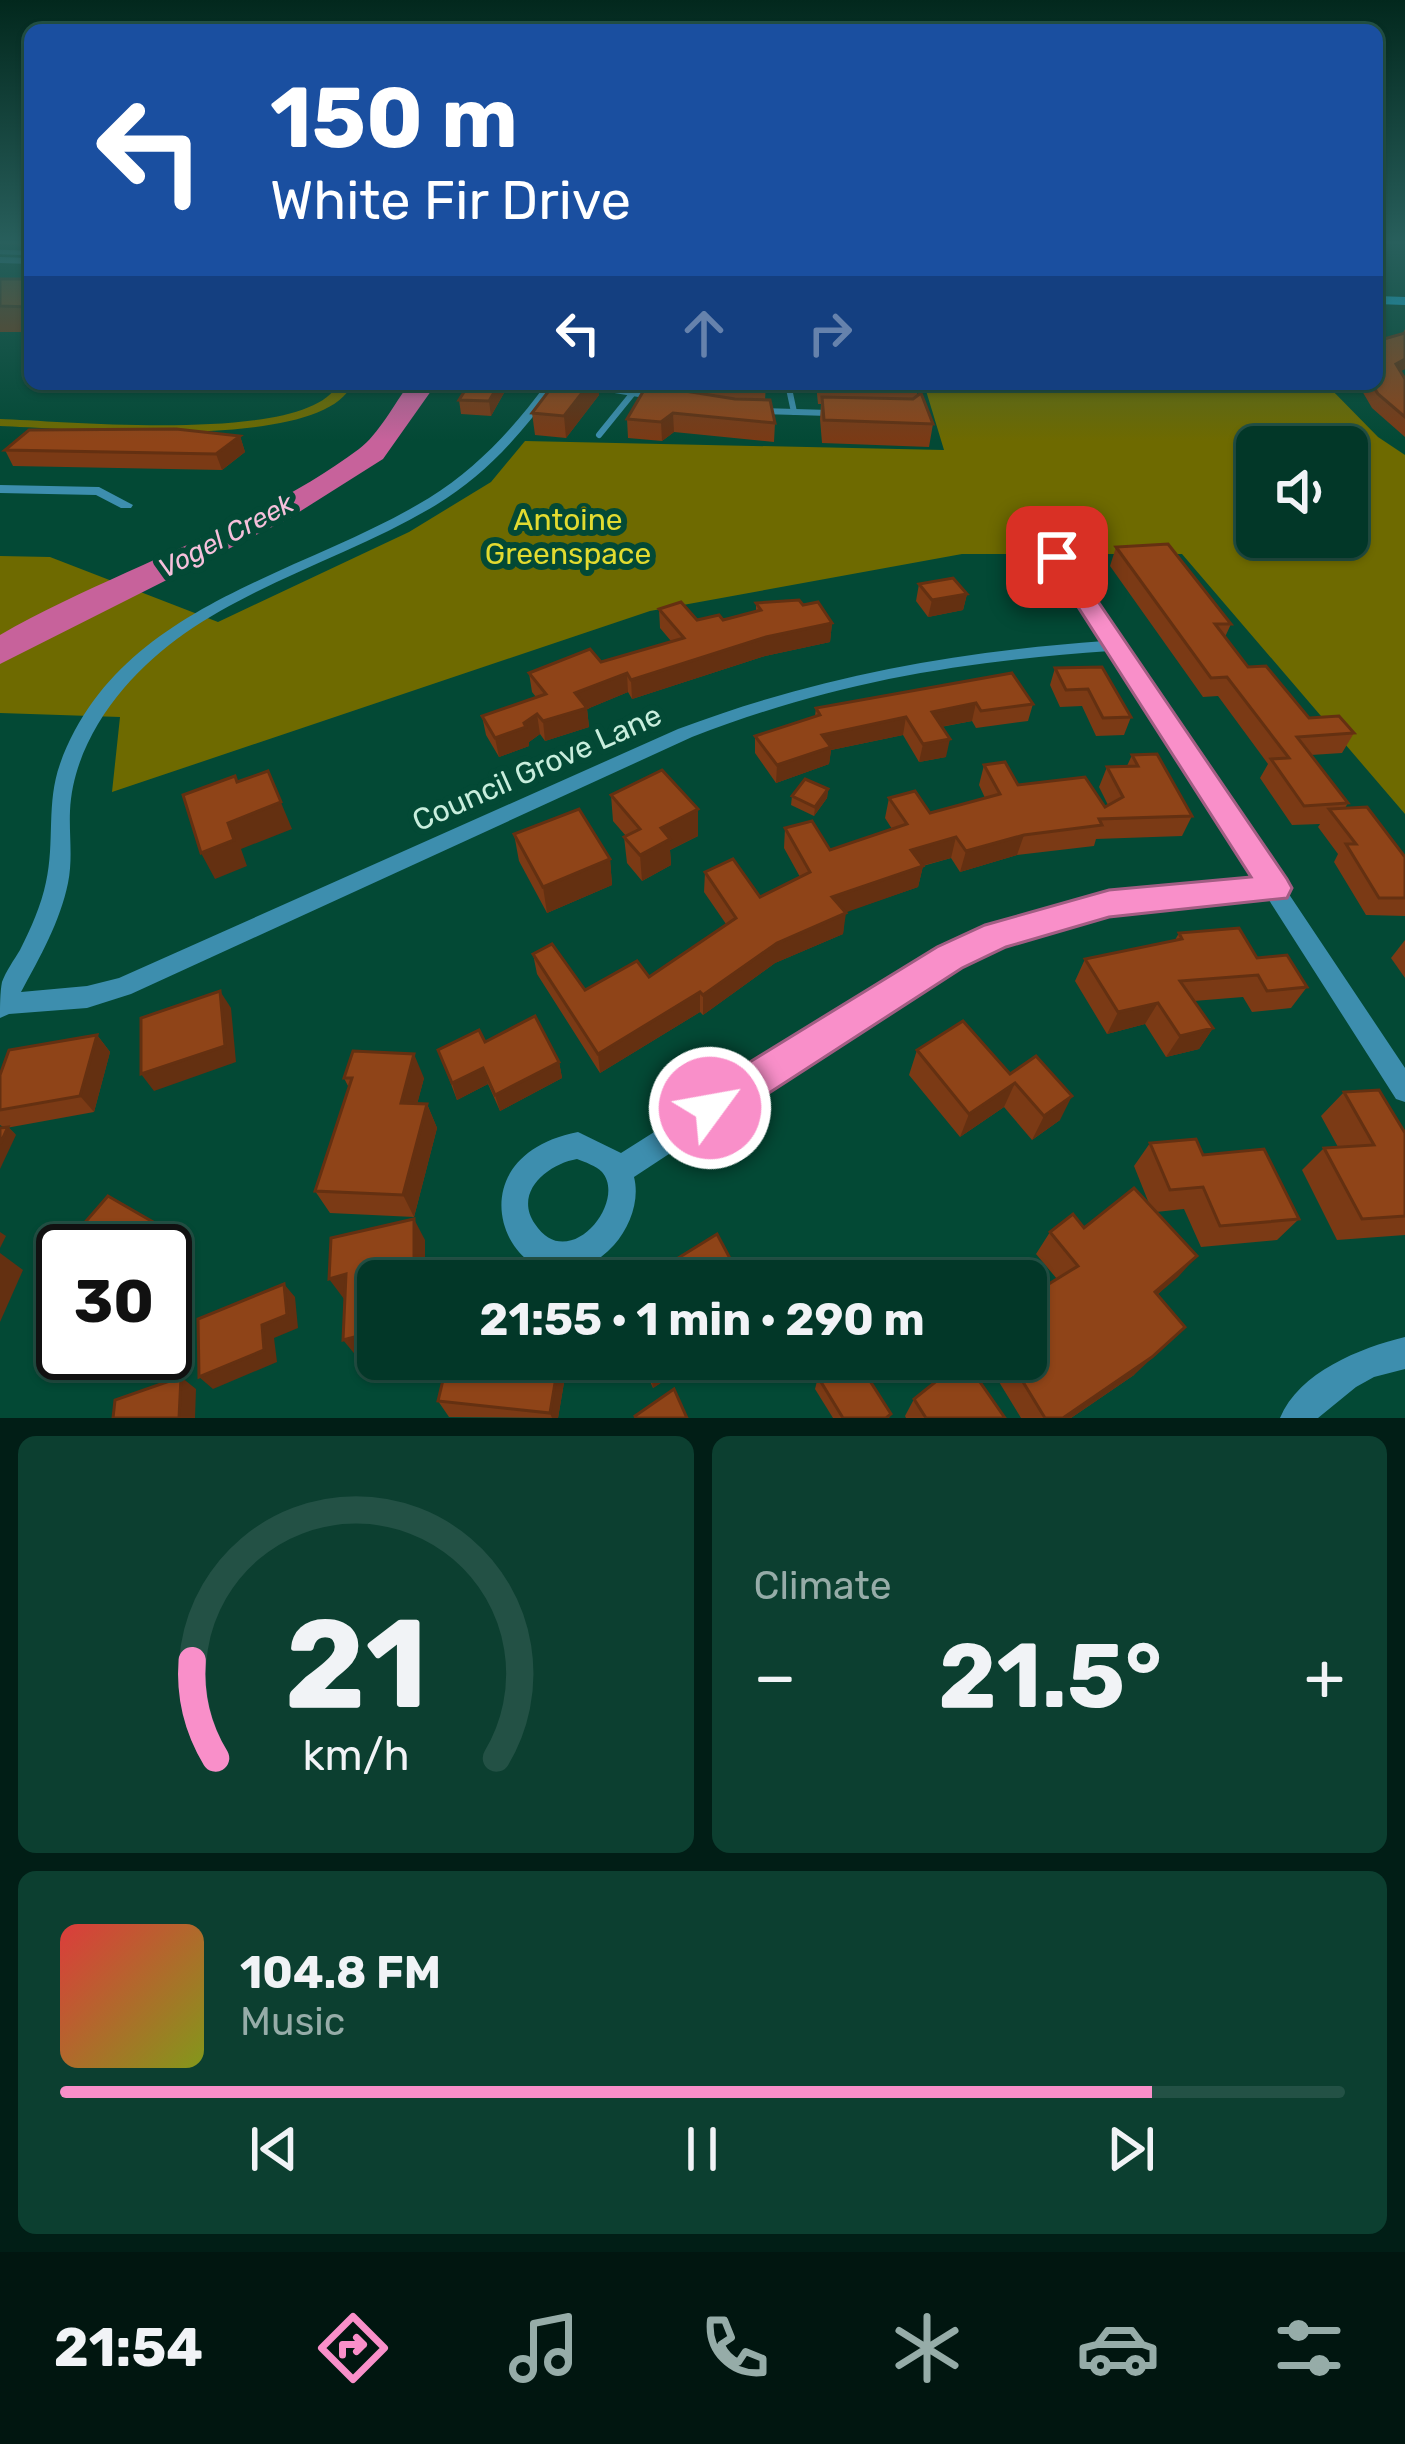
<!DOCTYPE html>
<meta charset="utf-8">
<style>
:root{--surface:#023728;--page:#0c3f30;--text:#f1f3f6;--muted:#96aca8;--line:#235145;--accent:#f98fc9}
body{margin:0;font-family:Rubik,sans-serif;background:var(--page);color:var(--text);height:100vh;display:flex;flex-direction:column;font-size:45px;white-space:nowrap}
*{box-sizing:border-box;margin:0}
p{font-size:39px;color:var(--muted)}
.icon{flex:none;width:66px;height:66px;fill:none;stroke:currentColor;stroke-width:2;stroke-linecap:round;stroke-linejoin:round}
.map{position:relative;height:1418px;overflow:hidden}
.drawer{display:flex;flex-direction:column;gap:18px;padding:18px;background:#011e16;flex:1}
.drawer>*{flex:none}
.banner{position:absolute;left:24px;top:24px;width:1359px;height:366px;border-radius:18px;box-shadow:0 3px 9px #0004,0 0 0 3px var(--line);background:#1a4fa0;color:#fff;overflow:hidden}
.tools{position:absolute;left:1236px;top:426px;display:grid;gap:24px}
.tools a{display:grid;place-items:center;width:132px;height:132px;border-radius:18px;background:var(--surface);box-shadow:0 3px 9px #0004,0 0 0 3px var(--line);font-size:60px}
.speed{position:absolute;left:36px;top:1224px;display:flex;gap:24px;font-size:60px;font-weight:700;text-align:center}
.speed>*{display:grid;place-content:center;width:156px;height:156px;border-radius:50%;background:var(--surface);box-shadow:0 3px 9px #0004,0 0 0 3px var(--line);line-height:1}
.speed .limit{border:6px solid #111;border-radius:18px;background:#fff;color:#111}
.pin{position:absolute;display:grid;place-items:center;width:102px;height:102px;color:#fff;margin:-51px;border-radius:24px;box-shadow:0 6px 18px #0006}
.me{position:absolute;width:132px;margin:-66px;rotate:58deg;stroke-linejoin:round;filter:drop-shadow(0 0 9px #0008)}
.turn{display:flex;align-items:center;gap:42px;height:252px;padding:0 48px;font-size:54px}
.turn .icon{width:156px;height:156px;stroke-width:2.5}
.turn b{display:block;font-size:84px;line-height:102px}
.lanes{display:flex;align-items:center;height:114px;padding:0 48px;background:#0003;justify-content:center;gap:60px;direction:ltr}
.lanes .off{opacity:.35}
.big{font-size:90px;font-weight:700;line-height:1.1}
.drawer .widget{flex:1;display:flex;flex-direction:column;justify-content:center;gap:18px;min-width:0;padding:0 42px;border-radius:18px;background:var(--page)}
.drawer .dial{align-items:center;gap:0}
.dial svg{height:312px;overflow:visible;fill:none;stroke:var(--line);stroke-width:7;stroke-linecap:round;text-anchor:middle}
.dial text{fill:var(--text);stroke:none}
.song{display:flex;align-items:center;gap:36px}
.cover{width:144px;height:144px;border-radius:18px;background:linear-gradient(135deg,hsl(0 70% 55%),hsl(70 70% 35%))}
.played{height:12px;border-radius:6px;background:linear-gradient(90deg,var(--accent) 85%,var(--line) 85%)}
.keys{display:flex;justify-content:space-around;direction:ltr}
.heat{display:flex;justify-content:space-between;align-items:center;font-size:66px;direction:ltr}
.drawer .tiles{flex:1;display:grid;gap:18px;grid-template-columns:1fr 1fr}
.widget:last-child{grid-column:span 2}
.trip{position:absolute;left:357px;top:1260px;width:690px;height:120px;border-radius:18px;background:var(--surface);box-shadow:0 3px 9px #0004,0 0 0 3px var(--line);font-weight:700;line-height:120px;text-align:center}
.dock{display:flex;height:192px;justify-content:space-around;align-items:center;background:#011610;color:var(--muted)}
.dock .icon{width:84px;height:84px}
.dock .active{color:var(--accent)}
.dock b{font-size:54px;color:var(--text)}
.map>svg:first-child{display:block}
.green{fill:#6e6a00;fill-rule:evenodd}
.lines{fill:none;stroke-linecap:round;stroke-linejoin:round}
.river{fill:#c7629b;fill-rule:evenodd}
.lane-far1{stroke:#3d8eae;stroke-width:4.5}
.lane{stroke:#3d8eae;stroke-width:6}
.street{fill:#3d8eae;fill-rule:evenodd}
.secondary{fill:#18bbee;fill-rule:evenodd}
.wall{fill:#7b3a15}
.shaded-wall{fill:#643011}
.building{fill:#8f4418;stroke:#643011;stroke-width:3}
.route{fill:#f98fc9;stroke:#a25d83;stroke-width:3}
.labels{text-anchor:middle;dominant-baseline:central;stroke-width:12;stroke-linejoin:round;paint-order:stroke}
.far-water-label{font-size:27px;font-style:italic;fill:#f6c0db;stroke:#034935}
.park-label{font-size:30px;fill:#e2db30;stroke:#034935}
.street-label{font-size:30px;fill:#c8eedd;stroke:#034935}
</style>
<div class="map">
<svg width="1405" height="1418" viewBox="0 0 1405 1418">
<rect width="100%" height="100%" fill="#034935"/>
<g class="green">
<path d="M338,384H352C323,453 68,428 0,426V419C66,421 308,445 338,384Z"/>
<path d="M924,384H1326L1378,437L1405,455V814L1182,554H962L650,611L112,792L120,717L0,713V556L50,557L218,622L409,532L491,482L525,441L944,450ZM1257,447H1347V537H1257Z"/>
</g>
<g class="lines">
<path class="river" d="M409,384H436L383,459L288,519L0,664V635C116,569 251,529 359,449C379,434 394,404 409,384Z"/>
<path class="lane-far1" d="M0,252L30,253"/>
<g class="lane">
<path d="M579,384L651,396"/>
<path d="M788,384L794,412"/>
<path d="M762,411L829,413"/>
<path d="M599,435L633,393"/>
</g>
<g class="street">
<path d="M0,257L30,258V264L0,263Z"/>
<path d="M546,384H558C523,432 487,474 436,505C334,567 205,593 124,688C95,722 72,765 70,811C69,835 73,859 68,883C60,922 40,957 21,992L87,986L119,978L678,729C819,676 954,652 1104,641L1050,557L1057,553L1064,557L1405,1068V1102L1396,1099L1267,897L1109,915L1034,934L958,964L634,1177C640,1200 630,1227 614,1245C527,1339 430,1161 578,1132L621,1153L942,950C1052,904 1139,889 1256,881L1110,651C958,662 834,682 692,737L131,994L87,1008L9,1014L0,1018C0,1007 0,992 2,982C6,971 14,960 20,950C31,928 41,906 46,882C55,842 46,803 60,764C119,603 300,577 429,498C477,468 513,429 546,384ZM577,1159C585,1162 596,1166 602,1172C628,1202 568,1275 535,1224C513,1192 548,1164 577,1159Z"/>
<path d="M0,485L99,487L133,505L131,508H121L96,495L0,493Z"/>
<path d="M1405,1337V1369L1374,1377L1356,1387L1318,1418H1280C1299,1372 1360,1348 1405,1337Z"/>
</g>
<path class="secondary" d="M1377,296L1405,297V305L1377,304Z"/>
</g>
<g class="wall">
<path d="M0,242H30V246L0,244Z"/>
<rect x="0" y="279" width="30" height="53"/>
<path d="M1405,329V369L1400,371L1405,379V437L1372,408L1358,384H1377Z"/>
<path d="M509,384L491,416L461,414L459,400Z"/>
<path d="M554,384H598L599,395L566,438L535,435L532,413Z"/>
<path d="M656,384H766L765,400L775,423L774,442L674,432L662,441L628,438L627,419L656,386Z"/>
<path d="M816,384H918L917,396L933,424L929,447L822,443L820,419L821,404H818Z"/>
<path d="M240,436L245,452L222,470L13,466L5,450Z"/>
<path d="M1116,547L1231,624L1225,637L1248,667L1309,718L1354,733L1342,753L1311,755L1348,803L1345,808L1405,857V916L1366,915L1334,862L1338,854L1318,827L1320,824L1292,825L1260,778L1268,764L1218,696L1203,697L1110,566Z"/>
<path d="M919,584L967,594L963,610L928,617L916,601Z"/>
<path d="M756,603L803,605L832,623L830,642L765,656L632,699L628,692L587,709L589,727L545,741L540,734L529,742V746L499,757L486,735L482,716L536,697L532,692L529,673L601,662L671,641L660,628L659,609L697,620H723L756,611Z"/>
<path d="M1055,668L1131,717L1124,735L1096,736L1082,706L1060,707L1050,685Z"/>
<path d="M1012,673L1033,704L1028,721L976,728L972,721L941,727L946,757L919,762L903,735L831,750L829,764L776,783L755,753V736L815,716L816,708Z"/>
<path d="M1132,755L1192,816L1182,836L1096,839L1094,846L1017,855L960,872L951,858L923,866L918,887L845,912L843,934L775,963L703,1015L700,1012L600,1073L537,974L533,954L585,990L649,977L726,924L704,892L705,872L760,897L800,877L784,848L785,828L830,850L892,829L885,818L889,798L930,813L985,798L979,785L984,765L1018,785L1105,807L1108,805L1099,787L1107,767L1127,766Z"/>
<path d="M828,789L827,798L814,816L791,805L792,796Z"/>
<path d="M611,795L698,836L670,850L671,865L642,881L627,863L624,837L626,836L613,821Z"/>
<path d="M514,834L610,859L612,885L547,913L519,861Z"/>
<path d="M1179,933L1257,958L1307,987L1291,1008L1252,1012L1243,997L1194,1001L1213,1028L1199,1049L1166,1057L1145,1024L1107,1034L1075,981L1085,959L1175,940Z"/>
<path d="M1405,940V978L1391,958Z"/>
<path d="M97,1035L110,1052L94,1112L6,1128L8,1127L16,1135L0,1125V1075Z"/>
<path d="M438,1050L559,1062L562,1078L500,1111L488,1084L457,1100Z"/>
<path d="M917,1050L1010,1074L1060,1120L1032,1140L1004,1107L960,1137L909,1075Z"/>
<path d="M344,1078H424L417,1104H427L437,1128L414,1217L330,1213L315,1191L349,1088Z"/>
<path d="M1344,1092L1405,1133V1235L1337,1240L1302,1170L1324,1148L1338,1147L1321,1116Z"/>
<path d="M1150,1143L1203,1155L1299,1219L1277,1240L1201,1247L1184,1209L1156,1212L1197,1256L1157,1295L1134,1375L1071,1418H1021L985,1359H1026L1057,1279L1036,1254L1050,1232L1084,1228L1150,1206L1134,1166Z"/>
<path d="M448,1359H568L558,1418L449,1417L438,1401Z"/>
<path d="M640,1359H697L653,1388Z"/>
<path d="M730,1359H764L738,1377Z"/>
<path d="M818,1377L891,1414L889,1418H833L815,1389Z"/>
<path d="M914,1399L1005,1418H906L905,1416Z"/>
</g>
<g class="shaded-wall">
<path d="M1405,359V369L1389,378L1396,364Z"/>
<path d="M499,384H509L491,416L489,401Z"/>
<path d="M589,384H598L599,395L566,438L564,416Z"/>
<path d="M673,413L674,432L662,441L661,422Z"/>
<path d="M240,436L245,452L222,470L216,454Z"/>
<path d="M967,594L963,610L928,617L932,600Z"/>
<path d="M832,623L830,642L765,656L632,699L631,680L766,637Z"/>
<path d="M627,673L628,692L587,709L589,727L545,741L543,721L575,693Z"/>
<path d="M976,703L972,721L928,729L932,712Z"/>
<path d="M537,714L540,734L529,742V746L499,757L495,738L524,723Z"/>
<path d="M906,717L903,735L831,750L829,764L776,783L777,765L822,735Z"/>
<path d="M950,739L946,757L919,762L923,744Z"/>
<path d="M268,771L292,829L241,849L247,866L215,879L201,853L228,823Z"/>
<path d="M828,789L827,798L814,816L815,807Z"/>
<path d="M698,809V836L670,850L671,865L642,881L640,855L661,828Z"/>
<path d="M1024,835L1017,855L960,872L966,851Z"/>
<path d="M956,837L951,858L906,870L911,850Z"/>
<path d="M610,859L612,885L547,913L543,887Z"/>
<path d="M923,866L918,887L830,918L832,897Z"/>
<path d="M846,913L843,934L775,963L703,1015V995L777,943Z"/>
<path d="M220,991L231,1008L236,1062L154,1091L141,1074Z"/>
<path d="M700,992V1012L600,1073L598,1054Z"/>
<path d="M1158,1003L1145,1024L1107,1034L1118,1012Z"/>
<path d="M1213,1028L1199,1049L1166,1057L1180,1036Z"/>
<path d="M97,1035L110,1052L94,1112L80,1096Z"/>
<path d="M414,1054L424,1078L411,1127L401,1103Z"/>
<path d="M559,1062L562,1078L500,1111L495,1095Z"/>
<path d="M483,1068L488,1084L457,1100L452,1083Z"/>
<path d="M1015,1083L1004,1107L960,1137L969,1114Z"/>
<path d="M1072,1096L1060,1120L1032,1140L1044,1116Z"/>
<path d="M427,1104L437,1128L414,1217L403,1195Z"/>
<path d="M8,1127L16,1135L0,1169V1144Z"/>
<path d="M414,1219L425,1240V1281H414Z"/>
<path d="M153,1222L174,1243L165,1254V1251H129Z"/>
<path d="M0,1232L6,1236L0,1248Z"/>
<path d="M0,1253L23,1270L0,1322Z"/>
<path d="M1197,1256L1178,1277L1137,1312L1155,1292Z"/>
<path d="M346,1274L360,1294L344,1299L329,1279Z"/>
<path d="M165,1283L176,1293L165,1307Z"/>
<path d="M284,1284L295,1297L298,1328L274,1338L277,1362L213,1389L199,1377L262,1325Z"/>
<path d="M1185,1327L1134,1375L1071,1418H1063Z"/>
<path d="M378,1331V1353L358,1358L343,1340Z"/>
<path d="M559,1359H568L558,1418H552L550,1413Z"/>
<path d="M669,1359H697L653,1388L650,1371Z"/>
<path d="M740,1359H764L738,1377Z"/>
<path d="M181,1377L196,1389L195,1418H179Z"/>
</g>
<g class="building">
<path d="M0,279H30V307L0,306Z"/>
<path d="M1405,333V359L1396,364L1405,379V417L1378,394L1372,384H1377V341Z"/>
<path d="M469,384H499L489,401L459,400Z"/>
<path d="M554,384H589L564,416L532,413Z"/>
<path d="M835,384H918L919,387Z"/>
<path d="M647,385L735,399L770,400L775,423L673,413L661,422L627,419Z"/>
<path d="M921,393L933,424L824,420L822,397L913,399Z"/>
<path d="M176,429L240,436L216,454L5,450L29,430Z"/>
<path d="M1168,544L1231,624H1215L1248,667L1266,666L1309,718L1339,716L1354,733L1297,737L1348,803L1304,806L1271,759L1289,758L1227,677L1211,678L1116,547Z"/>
<path d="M953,578L967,594L932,600L919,584Z"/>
<path d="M799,600L803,605L818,602L832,623L766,637L631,680L627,673L575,693L587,708L543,721L537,714L524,723L526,727L495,738L482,716L546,694L529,673L590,649L601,662L684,638L659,609L681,602L697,620L719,615L723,620L761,610L756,603Z"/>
<path d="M1102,667L1131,717L1103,718L1088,689L1066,690L1055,668Z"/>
<path d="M1012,673L1033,704L981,711L976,703L932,712L950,739L923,744L906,717L822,735L831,747L777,765L755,736L820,715L816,708Z"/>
<path d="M1157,754L1192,816L1099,819L1102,825L1024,835L966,851L956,837L911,850L923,866L832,897L846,913L777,943L703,995L700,992L598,1054L533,954L552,944L585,990L637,961L649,977L736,918L705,872L733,859L760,897L810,872L785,828L812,821L830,850L907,824L889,798L915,791L930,813L1000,794L984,765L1005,762L1018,785L1085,777L1105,807L1123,797L1107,767L1138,766L1132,755Z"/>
<path d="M662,770L698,809L661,828L670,839L640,855L624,837L640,829L611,795Z"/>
<path d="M268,771L281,802L228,823L234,840L201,853L183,795L235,776L237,782Z"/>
<path d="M805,779L828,789L815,807L792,796Z"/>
<path d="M1367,807L1405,857V898H1379L1346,844H1356L1329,809Z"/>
<path d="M579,809L610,859L543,887L514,834Z"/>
<path d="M1239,928L1257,958L1287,955L1307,987L1267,991L1258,975L1180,981L1213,1028L1180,1036L1158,1003L1118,1012L1085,959L1182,939L1179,933Z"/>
<path d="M220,991L225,1046L141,1074V1018Z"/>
<path d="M535,1016L559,1062L495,1095L483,1068L452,1083L438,1050L479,1030L485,1042Z"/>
<path d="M963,1021L1010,1074L1036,1056L1072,1096L1044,1116L1015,1083L969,1114L917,1050Z"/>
<path d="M97,1035L80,1096L0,1110V1075L9,1050Z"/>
<path d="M353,1051L414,1054L401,1103L427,1104L403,1195L315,1191L352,1078H344Z"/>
<path d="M1379,1090L1405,1133V1216L1362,1219L1324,1148L1374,1145L1344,1092Z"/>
<path d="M8,1127L0,1144V1128Z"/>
<path d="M1196,1139L1203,1155L1264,1149L1299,1219L1220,1226L1203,1187L1170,1190L1150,1143Z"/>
<path d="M1134,1188L1197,1256L1155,1292L1185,1327L1152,1357L1063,1418H1045L1009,1359H1026V1298L1078,1266L1050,1232L1073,1214L1084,1228Z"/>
<path d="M108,1196L153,1222L129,1251H81L68,1242Z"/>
<path d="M414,1219V1281H378V1331L343,1340L346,1274L329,1279L331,1238Z"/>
<path d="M717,1234L742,1281H641Z"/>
<path d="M63,1274V1315L40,1300Z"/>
<path d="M284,1284L287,1315L262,1325L264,1350L199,1377L198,1319Z"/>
<path d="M448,1359H559L550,1413L438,1401Z"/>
<path d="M645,1359H669L650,1371Z"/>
<path d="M841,1359H856L891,1414L886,1418H843L818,1377Z"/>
<path d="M964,1359L1005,1418H926L914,1399Z"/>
<path d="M181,1377L179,1418H113L115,1400Z"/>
<path d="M674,1389L687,1418H636L635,1416Z"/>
</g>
<linearGradient id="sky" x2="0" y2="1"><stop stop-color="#02281d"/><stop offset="0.55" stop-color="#285f5c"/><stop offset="1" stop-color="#285f5c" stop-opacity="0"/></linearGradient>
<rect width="1405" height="441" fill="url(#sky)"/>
<path class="route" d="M1057,551L1065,553L1287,879L1292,888L1287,898L1109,917L1006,947L962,968L724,1122L710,1128L696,1122L690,1108L696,1095L937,947L985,925L1109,890L1251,877L1046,557Z"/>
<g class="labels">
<g class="far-water-label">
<text transform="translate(226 536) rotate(-28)">Vogel Creek</text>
</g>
<g class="park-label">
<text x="568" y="520">Antoine<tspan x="568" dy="34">Greenspace</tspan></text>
</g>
<g class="street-label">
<text transform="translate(537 768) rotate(-24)">Council Grove Lane</text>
</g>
</g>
</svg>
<div class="tools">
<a><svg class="icon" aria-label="sound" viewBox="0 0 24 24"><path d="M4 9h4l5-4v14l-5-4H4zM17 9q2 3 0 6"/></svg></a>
</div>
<div class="speed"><div class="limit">30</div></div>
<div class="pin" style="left:1057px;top:557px;background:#d93025"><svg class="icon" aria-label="arrive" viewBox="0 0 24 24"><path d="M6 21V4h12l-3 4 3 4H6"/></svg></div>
<svg class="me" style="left:710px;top:1108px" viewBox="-20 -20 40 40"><circle r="17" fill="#f98fc9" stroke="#fff" stroke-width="3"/><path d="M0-11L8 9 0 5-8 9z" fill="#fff"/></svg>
<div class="trip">21:55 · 1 min · 290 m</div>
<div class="banner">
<div class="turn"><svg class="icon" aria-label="left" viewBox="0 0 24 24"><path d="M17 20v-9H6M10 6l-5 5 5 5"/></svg><div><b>150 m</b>White Fir Drive</div></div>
<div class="lanes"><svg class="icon" aria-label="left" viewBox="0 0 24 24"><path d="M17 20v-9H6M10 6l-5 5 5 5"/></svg><svg class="icon off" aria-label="ahead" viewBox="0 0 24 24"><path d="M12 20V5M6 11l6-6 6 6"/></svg><svg class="icon off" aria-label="right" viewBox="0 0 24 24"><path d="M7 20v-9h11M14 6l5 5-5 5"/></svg></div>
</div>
</div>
<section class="drawer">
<div class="tiles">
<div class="widget dial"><svg viewBox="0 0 100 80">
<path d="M14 69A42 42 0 1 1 86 69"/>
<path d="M14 69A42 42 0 0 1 8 44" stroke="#f98fc9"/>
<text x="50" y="56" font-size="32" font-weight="700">21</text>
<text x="50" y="72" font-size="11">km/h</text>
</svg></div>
<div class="widget"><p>Climate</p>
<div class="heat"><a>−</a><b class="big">21.5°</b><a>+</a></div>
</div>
<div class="widget">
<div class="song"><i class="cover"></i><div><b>104.8 FM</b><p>Music</p></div></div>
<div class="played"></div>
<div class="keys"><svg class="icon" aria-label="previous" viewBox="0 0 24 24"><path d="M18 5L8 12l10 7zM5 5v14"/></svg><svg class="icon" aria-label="pause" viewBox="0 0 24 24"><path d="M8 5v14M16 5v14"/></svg><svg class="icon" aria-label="next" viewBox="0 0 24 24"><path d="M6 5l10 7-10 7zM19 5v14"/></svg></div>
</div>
</div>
</section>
<nav class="dock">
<b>21:54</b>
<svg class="icon active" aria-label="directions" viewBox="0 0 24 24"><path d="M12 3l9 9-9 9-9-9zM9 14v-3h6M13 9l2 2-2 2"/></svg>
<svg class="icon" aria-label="music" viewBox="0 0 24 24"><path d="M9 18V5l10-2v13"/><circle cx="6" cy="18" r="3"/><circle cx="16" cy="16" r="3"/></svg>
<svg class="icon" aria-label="phone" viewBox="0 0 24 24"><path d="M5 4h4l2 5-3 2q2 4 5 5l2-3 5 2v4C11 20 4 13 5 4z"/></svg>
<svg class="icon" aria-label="climate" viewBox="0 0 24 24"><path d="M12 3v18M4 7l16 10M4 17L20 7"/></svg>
<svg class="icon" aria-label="car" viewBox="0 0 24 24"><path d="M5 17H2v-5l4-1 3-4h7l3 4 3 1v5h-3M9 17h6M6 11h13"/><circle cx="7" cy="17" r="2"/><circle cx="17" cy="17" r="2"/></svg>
<svg class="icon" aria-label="filters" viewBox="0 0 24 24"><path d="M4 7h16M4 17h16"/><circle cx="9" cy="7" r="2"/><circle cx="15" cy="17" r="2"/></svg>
</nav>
